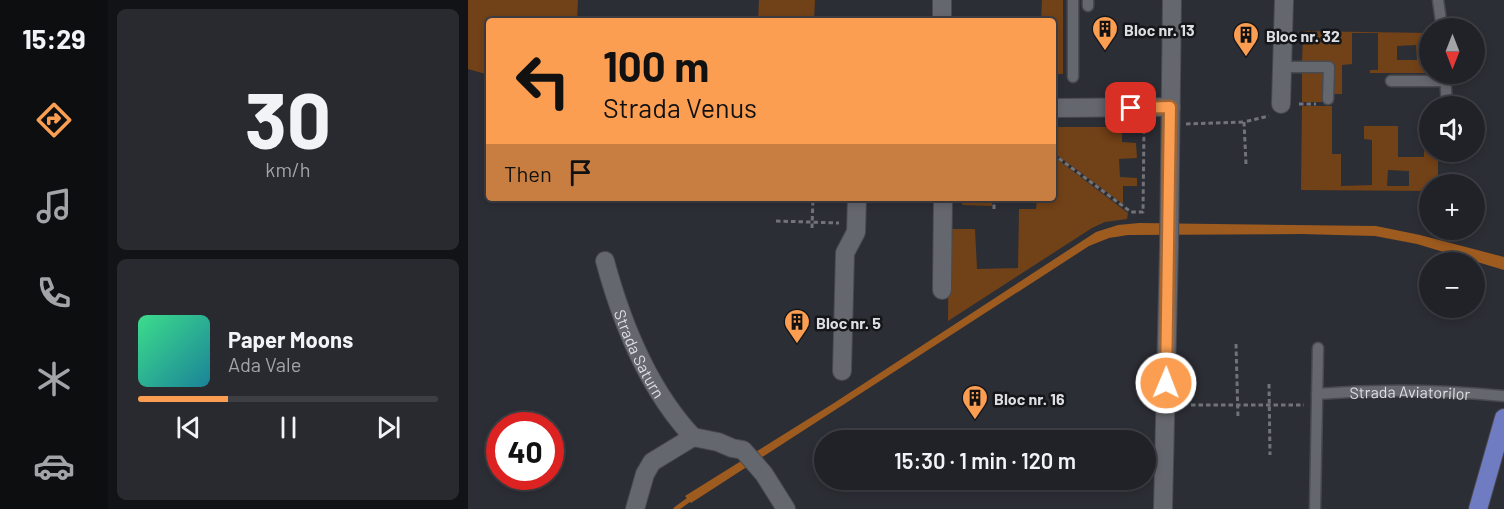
<!DOCTYPE html>
<meta charset="utf-8">
<style>
:root{--surface:#212228;--page:#292a30;--text:#f1f3f6;--muted:#a2a4a8;--line:#3e3f45;--accent:#fb9e51}
body{margin:0;font-family:Barlow,sans-serif;background:var(--page);color:var(--text);height:100vh;display:flex;flex-direction:column;font-size:22px;white-space:nowrap}
*{box-sizing:border-box;margin:0}
p{font-size:20px;color:var(--muted)}
.icon{flex:none;width:33px;height:33px;fill:none;stroke:currentColor;stroke-width:2;stroke-linecap:round;stroke-linejoin:round}
.map{position:relative;flex:1;overflow:hidden}
.panel{display:flex;flex-direction:column;gap:9px;padding:9px;background:#121316;width:360px}
.panel>*{flex:none}
.guide{position:absolute;left:18px;top:18px;width:570px;height:183px;border-radius:6px;box-shadow:0 3px 9px #0003,0 0 0 2px var(--line);background:#fb9e51;color:#111;overflow:hidden}
.needle{width:39px;rotate:180deg}
.buttons{position:absolute;left:951px;top:18px;display:grid;gap:12px}
.buttons a{display:grid;place-items:center;width:66px;height:66px;border-radius:50%;background:var(--surface);box-shadow:0 3px 9px #0003,0 0 0 2px var(--line);font-size:30px}
.speed{position:absolute;left:18px;top:412px;display:flex;gap:12px;font-size:30px;font-weight:700;text-align:center}
.speed>*{display:grid;place-content:center;width:78px;height:78px;border-radius:50%;background:var(--surface);box-shadow:0 3px 9px #0003,0 0 0 2px var(--line);line-height:1}
.speed .limit{border:9px solid #d22;background:#fff;color:#111}
.pin{position:absolute;display:grid;place-items:center;width:51px;height:51px;color:#fff;margin:-26px;border-radius:12px;box-shadow:0 3px 9px #0006}
.me{position:absolute;width:66px;margin:-33px;rotate:1deg;stroke-linejoin:round;filter:drop-shadow(0 0 4px #0008)}
.turn{display:flex;align-items:center;gap:21px;height:126px;padding:0 18px;font-size:27px}
.turn .icon{width:78px;height:78px;stroke-width:2.5}
.turn b{display:block;font-size:42px;line-height:51px}
.then{display:flex;align-items:center;height:57px;padding:0 18px;background:#0003;gap:12px;font-size:22px}
.panel .widget{flex:1;display:flex;flex-direction:column;justify-content:center;gap:9px;min-width:0;padding:0 21px;border-radius:9px;background:var(--page)}
.panel .dial{align-items:center;gap:0}
.dial b{font-size:78px;line-height:1}
.song{display:flex;align-items:center;gap:18px}
.cover{width:72px;height:72px;border-radius:9px;background:linear-gradient(135deg,hsl(150 70% 55%),hsl(190 70% 35%))}
.played{height:6px;border-radius:3px;background:linear-gradient(90deg,var(--accent) 30%,var(--line) 30%)}
.keys{display:flex;justify-content:space-around;direction:ltr}
.trip{position:absolute;left:346px;top:430px;width:342px;height:60px;border-radius:30px;background:var(--surface);box-shadow:0 3px 9px #0003,0 0 0 2px var(--line);font-weight:600;line-height:60px;text-align:center}
main{display:flex;flex:1;min-height:0}
.tabs{display:flex;flex-direction:column;width:108px;justify-content:space-around;align-items:center;background:#0d0e10;color:var(--muted)}
.tabs .icon{width:42px;height:42px}
.tabs .selected{color:var(--accent)}
.tabs b{font-size:27px;color:var(--text)}
.map>svg:first-child{display:block}
.green{fill:#714117;fill-rule:evenodd}
.water{fill:#9e5b1f}
.lines{fill:none;stroke-linecap:round;stroke-linejoin:round}
.stream{stroke:#9e5b1f;stroke-width:5}
.service-casing{stroke:#494a4f;stroke-width:13}
.minor-casing{stroke:#494a4f;stroke-width:20}
.tertiary-casing{stroke:#494a4f;stroke-width:20}
.primary-casing{stroke:#494a4f;stroke-width:20}
.path{stroke:#717379;stroke-width:3;stroke-dasharray:4.5 3;stroke-linecap:butt}
.service{stroke:#65676e;stroke-width:10}
.minor{stroke:#65676e;stroke-width:18}
.tertiary{stroke:#65676e;stroke-width:18}
.primary{stroke:#6f7cc2;stroke-width:18}
.route-casing{stroke:#a36735;stroke-width:15}
.route{stroke:#fb9e51;stroke-width:10}
.labels{text-anchor:middle;dominant-baseline:central;stroke-width:5;stroke-linejoin:round;paint-order:stroke}
.poi-label{font-size:16px;font-weight:bold;fill:#dcdee2;stroke:#151619;text-anchor:start}
.street-label{font-size:16px;fill:#dcdee2;stroke:#151619}
</style>
<main>
<nav class="tabs">
<b>15:29</b>
<svg class="icon selected" aria-label="directions" viewBox="0 0 24 24"><path d="M12 3l9 9-9 9-9-9zM9 14v-3h6M13 9l2 2-2 2"/></svg>
<svg class="icon" aria-label="music" viewBox="0 0 24 24"><path d="M9 18V5l10-2v13"/><circle cx="6" cy="18" r="3"/><circle cx="16" cy="16" r="3"/></svg>
<svg class="icon" aria-label="phone" viewBox="0 0 24 24"><path d="M5 4h4l2 5-3 2q2 4 5 5l2-3 5 2v4C11 20 4 13 5 4z"/></svg>
<svg class="icon" aria-label="climate" viewBox="0 0 24 24"><path d="M12 3v18M4 7l16 10M4 17L20 7"/></svg>
<svg class="icon" aria-label="car" viewBox="0 0 24 24"><path d="M5 17H2v-5l4-1 3-4h7l3 4 3 1v5h-3M9 17h6M6 11h13"/><circle cx="7" cy="17" r="2"/><circle cx="17" cy="17" r="2"/></svg>
</nav>
<section class="panel">
<div class="widget dial"><b>30</b><p>km/h</p></div>
<div class="widget">
<div class="song"><i class="cover"></i><div><b>Paper Moons</b><p>Ada Vale</p></div></div>
<div class="played"></div>
<div class="keys"><svg class="icon" aria-label="previous" viewBox="0 0 24 24"><path d="M18 5L8 12l10 7zM5 5v14"/></svg><svg class="icon" aria-label="pause" viewBox="0 0 24 24"><path d="M8 5v14M16 5v14"/></svg><svg class="icon" aria-label="next" viewBox="0 0 24 24"><path d="M6 5l10 7-10 7zM19 5v14"/></svg></div>
</div>
</section>
<div class="map">
<svg width="1036" height="509" viewBox="0 0 1036 509">
<rect width="100%" height="100%" fill="#2c2e35"/>
<g class="green">
<path d="M0,0H110L109,21H21V75L0,69Z"/>
<path d="M291,0H347L346,21H290Z"/>
<path d="M574,0H595V74H585V21H573Z"/>
<path d="M835,31L961,33V73H902V70H910V33H884V64L874,65V94H864V65L834,63ZM948,45L949,60H929V46Z"/>
<path d="M834,72L855,73V102H834Z"/>
<path d="M834,106H864V154H873V186L904,185V140L896,139V126H930V157H956L957,123H961L962,152H970V184H962L961,191L833,190ZM920,170L941,171V186H919Z"/>
<path d="M585,127H654V142L668,143L669,158L651,159L652,177L669,178V186H655V204L585,152Z"/>
<path d="M585,156L660,213L659,219L637,222L624,228L480,321L481,229H507L509,269L550,268L551,209H568L569,198H585Z"/>
<path d="M489,198H524V206L495,205Z"/>
</g>
<path class="water" d="M671,223L908,226L952,235L1036,257V270L949,244L907,236L833,234L660,235L641,238L621,246L223,503L217,496L366,403L628,232L650,225Z"/>
<g class="lines">
<path class="stream" d="M208,509L226,496"/>
<defs>
<g id="service">
<path d="M605,0V77"/>
<path d="M970,0L974,28"/>
<path d="M620,6V0"/>
<path d="M814,67H861L860,99"/>
<path d="M977,74L979,106"/>
<path d="M923,81H978"/>
<path id="s1" d="M849,394C912,389 974,390 1036,396"/>
<path d="M847,509L850,348"/>
</g>
<g id="minor">
<path d="M474,0V21"/>
<path d="M813,104L816,0"/>
<path d="M585,108L703,107"/>
<path id="s2" d="M137,261C154,324 180,389 225,437L184,462L177,474L167,509"/>
<path d="M474,290L475,198"/>
<path d="M374,371L377,253L388,232L389,198"/>
<path d="M225,437L250,442L264,448L275,450L296,474L318,509"/>
</g>
<path id="tertiary" d="M695,509L701,246L704,0"/>
<path id="primary" d="M1010,509L1036,418"/>
</defs>
<use href="#service" class="service-casing"/>
<use href="#minor" class="minor-casing"/>
<use href="#tertiary" class="tertiary-casing"/>
<use href="#primary" class="primary-casing"/>
<g class="path">
<path d="M831,104H848"/>
<path d="M718,124L776,122"/>
<path d="M585,154L663,212H675L676,127L674,125"/>
<path d="M778,164L776,122L801,116"/>
<path d="M526,209V198"/>
<path d="M308,221L371,223"/>
<path d="M344,228L345,198"/>
<path d="M768,344L770,418"/>
<path d="M801,384L802,455"/>
<path d="M723,405H836"/>
</g>
<use href="#service" class="service"/>
<use href="#minor" class="minor"/>
<use href="#tertiary" class="tertiary"/>
<use href="#primary" class="primary"/>
</g>
<g class="lines">
<defs>
<path id="route" d="M663,108L702,107L698,383"/>
</defs>
<use href="#route" class="route-casing"/>
<use href="#route" class="route"/>
</g>
<defs>
<symbol id="building-pin" viewBox="-11 -11 22 30"><path d="M0 17L-7.5 6A9.5 9.5 0 1 1 7.5 6Z" fill="#fb9e51" stroke="#151619"/><path d="M-4-6H4V6H1V3H-1V6H-4ZM-2.5-4.3h1.7v1.8h-1.7ZM.8-4.3h1.7v1.8H.8ZM-2.5-1h1.7V.8h-1.7ZM.8-1h1.7V.8H.8Z" fill="#111"/></symbol>
</defs>
<g fill-rule="evenodd">
<use href="#building-pin" x="622" y="14" width="30" height="40"/>
<use href="#building-pin" x="763" y="20" width="30" height="40"/>
<use href="#building-pin" x="314" y="307" width="30" height="40"/>
<use href="#building-pin" x="492" y="383" width="30" height="40"/>
</g>
<g class="labels">
<g class="poi-label">
<text x="656" y="29">Bloc nr. 13</text>
<text x="798" y="35">Bloc nr. 32</text>
<text x="348" y="322">Bloc nr. 5</text>
<text x="526" y="398">Bloc nr. 16</text>
</g>
<g class="street-label">
<text stroke="none"><textPath href="#s2" startOffset="99">Strada Saturn</textPath></text>
<text stroke="none"><textPath href="#s1" startOffset="93">Strada Aviatorilor</textPath></text>
</g>
</g>
</svg>
<div class="buttons">
<a><svg class="needle" viewBox="-14 -14 28 28"><path d="M0-13l5 13h-10z" fill="#e53935"/><path d="M0 13l5-13h-10z" fill="#a2a4a8"/></svg></a>
<a><svg class="icon" aria-label="sound" viewBox="0 0 24 24"><path d="M4 9h4l5-4v14l-5-4H4zM17 9q2 3 0 6"/></svg></a>
<a>+</a>
<a>−</a>
</div>
<div class="speed"><div class="limit">40</div></div>
<div class="pin" style="left:663px;top:108px;background:#d93025"><svg class="icon" aria-label="arrive" viewBox="0 0 24 24"><path d="M6 21V4h12l-3 4 3 4H6"/></svg></div>
<svg class="me" style="left:698px;top:383px" viewBox="-20 -20 40 40"><circle r="17" fill="#fb9e51" stroke="#fff" stroke-width="3"/><path d="M0-11L8 9 0 5-8 9z" fill="#fff"/></svg>
<div class="trip">15:30 · 1 min · 120 m</div>
<div class="guide">
<div class="turn"><svg class="icon" aria-label="left" viewBox="0 0 24 24"><path d="M17 20v-9H6M10 6l-5 5 5 5"/></svg><div><b>100 m</b>Strada Venus</div></div>
<div class="then">Then<svg class="icon" aria-label="arrive" viewBox="0 0 24 24"><path d="M6 21V4h12l-3 4 3 4H6"/></svg></div>
</div>
</div>
</main>
